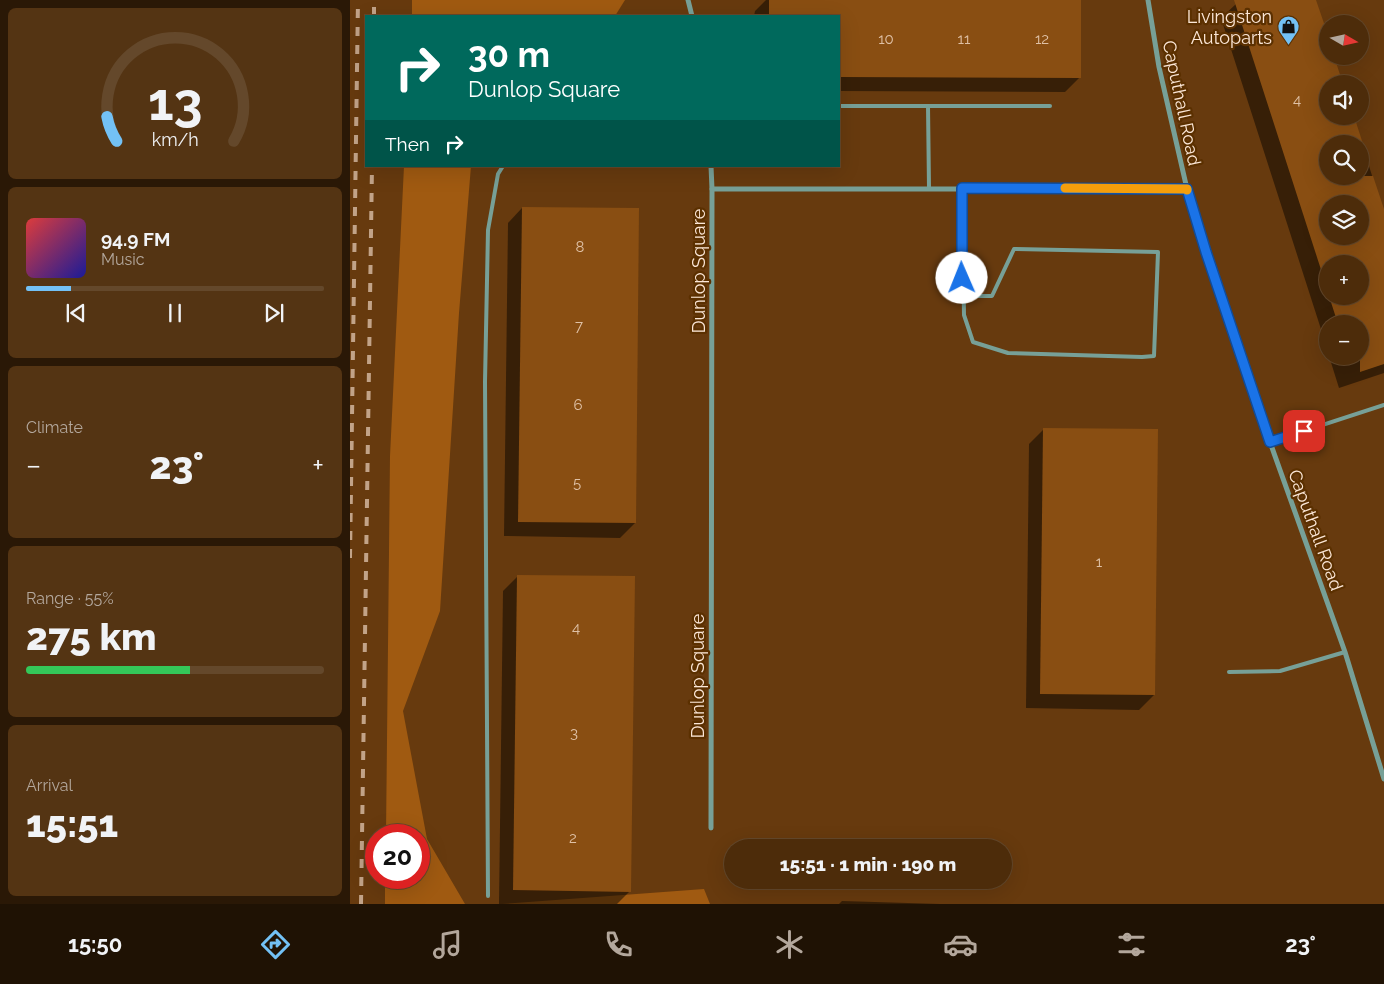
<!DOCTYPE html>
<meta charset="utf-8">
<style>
:root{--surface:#4d2c0a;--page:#543413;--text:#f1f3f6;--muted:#b3a79c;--line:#64482b;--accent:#73c1f5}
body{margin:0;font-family:Raleway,sans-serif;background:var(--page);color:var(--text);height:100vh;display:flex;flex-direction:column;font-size:19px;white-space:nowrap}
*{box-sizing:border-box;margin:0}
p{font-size:16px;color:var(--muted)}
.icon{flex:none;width:28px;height:28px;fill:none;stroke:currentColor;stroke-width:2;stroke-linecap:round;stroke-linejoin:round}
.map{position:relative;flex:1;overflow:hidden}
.details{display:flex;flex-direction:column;gap:8px;padding:8px;background:#2a1806;width:350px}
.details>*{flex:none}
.guide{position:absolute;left:15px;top:15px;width:475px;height:152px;border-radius:0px;box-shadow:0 5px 20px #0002,0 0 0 1px var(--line);background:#00695c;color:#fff;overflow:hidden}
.needle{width:32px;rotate:99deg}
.fabs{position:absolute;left:969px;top:15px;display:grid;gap:10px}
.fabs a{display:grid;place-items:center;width:50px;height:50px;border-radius:50%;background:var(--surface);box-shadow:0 5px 20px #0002,0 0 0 1px var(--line);font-size:25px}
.speed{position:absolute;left:15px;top:824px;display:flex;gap:10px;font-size:25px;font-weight:700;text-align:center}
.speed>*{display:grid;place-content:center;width:65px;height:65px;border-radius:50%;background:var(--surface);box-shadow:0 5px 20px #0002,0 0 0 1px var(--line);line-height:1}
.speed .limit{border:8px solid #d22;background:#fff;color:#111}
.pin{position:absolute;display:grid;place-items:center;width:42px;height:42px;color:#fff;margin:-21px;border-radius:10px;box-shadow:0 2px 8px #0006}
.me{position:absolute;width:55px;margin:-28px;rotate:359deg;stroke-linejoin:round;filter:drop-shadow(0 0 4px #0008)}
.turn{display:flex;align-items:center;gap:18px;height:105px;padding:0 20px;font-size:22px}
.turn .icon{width:65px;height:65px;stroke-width:2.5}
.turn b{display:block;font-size:35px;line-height:42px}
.then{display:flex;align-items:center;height:48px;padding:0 20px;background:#0003;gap:10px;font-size:19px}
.big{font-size:38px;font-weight:800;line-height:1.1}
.details .tile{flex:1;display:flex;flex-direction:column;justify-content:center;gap:8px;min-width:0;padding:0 18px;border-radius:8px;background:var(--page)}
.details .dial{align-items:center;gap:0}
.dial svg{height:130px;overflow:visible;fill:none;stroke:var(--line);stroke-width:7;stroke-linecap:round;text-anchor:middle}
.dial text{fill:var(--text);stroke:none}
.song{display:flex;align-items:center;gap:15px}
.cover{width:60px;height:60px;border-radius:8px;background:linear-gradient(135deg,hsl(0 70% 55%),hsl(240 70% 35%))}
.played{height:5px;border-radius:2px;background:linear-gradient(90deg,var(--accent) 15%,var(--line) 15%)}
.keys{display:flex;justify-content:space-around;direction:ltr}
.heat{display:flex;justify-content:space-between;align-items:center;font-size:28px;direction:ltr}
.charge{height:8px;border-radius:4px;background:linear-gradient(90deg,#34c759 55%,var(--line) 0)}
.trip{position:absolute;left:374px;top:839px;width:288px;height:50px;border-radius:25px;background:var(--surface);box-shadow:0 5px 20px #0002,0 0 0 1px var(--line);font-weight:800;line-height:50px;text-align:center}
.tabs{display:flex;height:80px;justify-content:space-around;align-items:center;background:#1f1204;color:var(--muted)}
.tabs .icon{width:35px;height:35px}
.tabs .on{color:var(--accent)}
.tabs b{font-size:22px;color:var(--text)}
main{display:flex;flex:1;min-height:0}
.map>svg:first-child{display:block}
.green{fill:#a05a11}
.shadow{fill:#0007;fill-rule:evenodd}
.building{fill:#894e12;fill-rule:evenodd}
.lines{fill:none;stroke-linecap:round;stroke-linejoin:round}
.service{stroke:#77a097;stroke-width:4}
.minor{stroke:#77a097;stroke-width:5}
.rail{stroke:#c2a388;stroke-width:4;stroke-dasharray:9 9;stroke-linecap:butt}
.route-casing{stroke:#114b97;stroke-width:12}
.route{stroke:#1a73e8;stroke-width:9}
.slow{stroke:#f59e0b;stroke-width:9}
.labels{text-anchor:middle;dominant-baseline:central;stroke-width:4.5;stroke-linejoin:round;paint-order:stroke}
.number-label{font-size:15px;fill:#dfc1a6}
.poi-label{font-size:18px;fill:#fce7d7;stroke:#5b3000;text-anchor:end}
.street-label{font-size:18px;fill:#fce7d7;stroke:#5b3000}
</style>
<main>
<section class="details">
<div class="tile dial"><svg viewBox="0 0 100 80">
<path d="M14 69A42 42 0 1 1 86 69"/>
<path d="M14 69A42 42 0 0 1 8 54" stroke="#73c1f5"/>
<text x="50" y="56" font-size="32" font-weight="700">13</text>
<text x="50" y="72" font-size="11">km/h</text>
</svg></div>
<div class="tile">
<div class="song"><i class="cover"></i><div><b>94.9 FM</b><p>Music</p></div></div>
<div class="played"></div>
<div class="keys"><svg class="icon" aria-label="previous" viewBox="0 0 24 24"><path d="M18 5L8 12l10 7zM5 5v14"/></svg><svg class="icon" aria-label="pause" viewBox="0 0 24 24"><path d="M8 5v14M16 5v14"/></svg><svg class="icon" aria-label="next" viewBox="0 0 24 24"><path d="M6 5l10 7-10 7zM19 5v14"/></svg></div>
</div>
<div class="tile"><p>Climate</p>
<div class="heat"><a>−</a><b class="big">23°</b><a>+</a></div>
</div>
<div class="tile"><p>Range · 55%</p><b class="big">275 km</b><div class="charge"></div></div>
<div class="tile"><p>Arrival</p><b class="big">15:51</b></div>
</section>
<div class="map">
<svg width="1034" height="904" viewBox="0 0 1034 904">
<rect width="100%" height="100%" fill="#673a0e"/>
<g class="green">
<path d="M62,0H275L265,16H62Z"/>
<path d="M54,166H121L109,313L90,611L53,711L77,839L115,904H35V878H69V835H36L40,456Z"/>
<path d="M354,889L360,904H152Z"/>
</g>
<g class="shadow">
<path d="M416,0H730V77L715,92L489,91V16H404L405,11Z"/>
<path d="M897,0H965L978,84V116H1003L1034,213V373L989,388L979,356H1010V324H978V351L871,18L886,4ZM978,144H1010V176H978ZM978,204H1010V236H978ZM978,264H1010V296H978Z"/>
<path d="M172,208L285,523L270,538L154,536L158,223Z"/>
<path d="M694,429L804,695L789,710L676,708L679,444Z"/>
<path d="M168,576L280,891L267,904H149L153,591Z"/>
<path d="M492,901L590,904H489Z"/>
</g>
<g class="building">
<path d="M419,0H731V78L489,77V16H419Z"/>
<path d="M884,0H966L978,35V56H984L993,84H978V116H1004L1013,144H978V176H1023L1034,209V364L1010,372V324H988L979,296H1010V264H978V279H974ZM978,204H1010V236H978Z"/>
<path d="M172,207L289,208L286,523L168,522Z"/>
<path d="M693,428L808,429L805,695L690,694Z"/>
<path d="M167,575L285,576L281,892L163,890Z"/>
</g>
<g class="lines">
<g class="service">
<path d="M489,106H700"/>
<path d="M578,106L579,188"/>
<path d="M612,188L614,315L623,342L658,353L792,357L804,356L808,252L664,249L642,296H613"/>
<path d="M920,442L1034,405"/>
<path d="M879,672L930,671L995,652"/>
<path d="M138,896L135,382L138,230L148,174L153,166"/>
</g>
<g class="minor">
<path d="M338,0L342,16"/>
<path d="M798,0L809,67L837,189L856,252L920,442L995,652L1034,779"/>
<path d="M362,189H837"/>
<path d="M361,828L362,189L361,166"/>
</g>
<g class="rail">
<path d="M24,16V0"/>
<path d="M0,558L8,0"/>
<path d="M11,904L22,166"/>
</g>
</g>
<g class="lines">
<defs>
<path id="route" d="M612,278V188L837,189L856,252L920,442L954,431"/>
</defs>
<use href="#route" class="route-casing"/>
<use href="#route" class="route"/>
<path class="slow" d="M715,188L837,189V190"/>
</g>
<defs>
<symbol id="shop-pin" viewBox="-11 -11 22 30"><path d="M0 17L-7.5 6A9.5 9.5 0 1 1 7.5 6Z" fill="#73c1f5" stroke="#5b3000"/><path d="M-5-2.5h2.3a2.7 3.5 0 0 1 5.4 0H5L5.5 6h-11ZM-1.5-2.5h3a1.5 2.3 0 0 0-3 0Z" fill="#111"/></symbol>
</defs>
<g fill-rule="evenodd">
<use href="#shop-pin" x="926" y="14" width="25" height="34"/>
</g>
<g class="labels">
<g class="number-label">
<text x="536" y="39">10</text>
<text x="614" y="39">11</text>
<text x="692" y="39">12</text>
<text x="947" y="100">4</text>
<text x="230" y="247">8</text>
<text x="229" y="326">7</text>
<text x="228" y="405">6</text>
<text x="227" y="483">5</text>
<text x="749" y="562">1</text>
<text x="226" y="628">4</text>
<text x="224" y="733">3</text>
<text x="223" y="838">2</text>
</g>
<g class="poi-label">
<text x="922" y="16">Livingston<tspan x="922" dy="21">Autoparts</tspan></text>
</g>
<g class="street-label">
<text transform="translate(832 103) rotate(78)">Caputhall Road</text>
<text transform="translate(348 271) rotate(-90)">Dunlop Square</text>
<text transform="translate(966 530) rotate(70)">Caputhall Road</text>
<text transform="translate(347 676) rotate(-90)">Dunlop Square</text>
</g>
</g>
</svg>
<div class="fabs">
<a><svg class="needle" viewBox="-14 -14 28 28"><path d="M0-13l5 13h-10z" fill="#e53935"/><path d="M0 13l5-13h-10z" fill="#b3a79c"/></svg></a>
<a><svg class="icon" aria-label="sound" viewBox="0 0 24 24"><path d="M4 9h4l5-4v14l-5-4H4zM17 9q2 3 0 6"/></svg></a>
<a><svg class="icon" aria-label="search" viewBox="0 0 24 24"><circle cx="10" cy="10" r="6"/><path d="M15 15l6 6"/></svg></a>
<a><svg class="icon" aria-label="layers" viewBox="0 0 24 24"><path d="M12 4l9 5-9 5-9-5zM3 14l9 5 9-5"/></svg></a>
<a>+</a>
<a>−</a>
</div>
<div class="speed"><div class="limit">20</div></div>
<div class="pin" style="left:954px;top:431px;background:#d93025"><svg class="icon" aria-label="arrive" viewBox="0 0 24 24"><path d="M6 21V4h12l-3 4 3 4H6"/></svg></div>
<svg class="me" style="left:612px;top:278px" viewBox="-20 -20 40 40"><circle r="19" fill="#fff"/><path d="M0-13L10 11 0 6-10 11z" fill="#1a73e8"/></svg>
<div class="trip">15:51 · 1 min · 190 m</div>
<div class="guide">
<div class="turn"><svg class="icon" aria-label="right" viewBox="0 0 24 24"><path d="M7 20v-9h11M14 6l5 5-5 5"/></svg><div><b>30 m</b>Dunlop Square</div></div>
<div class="then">Then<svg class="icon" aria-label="right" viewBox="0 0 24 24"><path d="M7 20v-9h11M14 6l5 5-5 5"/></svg></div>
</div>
</div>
</main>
<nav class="tabs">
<b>15:50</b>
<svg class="icon on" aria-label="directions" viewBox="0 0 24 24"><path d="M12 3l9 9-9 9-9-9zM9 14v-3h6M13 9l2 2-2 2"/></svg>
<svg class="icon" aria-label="music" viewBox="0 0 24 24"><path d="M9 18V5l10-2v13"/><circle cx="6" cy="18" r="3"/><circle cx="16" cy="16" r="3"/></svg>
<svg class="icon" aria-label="phone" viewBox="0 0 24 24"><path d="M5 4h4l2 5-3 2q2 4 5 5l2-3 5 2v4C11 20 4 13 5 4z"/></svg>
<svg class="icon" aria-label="climate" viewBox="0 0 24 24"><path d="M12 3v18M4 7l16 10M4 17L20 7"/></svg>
<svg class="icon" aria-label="car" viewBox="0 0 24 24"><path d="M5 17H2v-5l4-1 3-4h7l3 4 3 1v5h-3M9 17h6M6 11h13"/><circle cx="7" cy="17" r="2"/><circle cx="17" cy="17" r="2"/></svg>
<svg class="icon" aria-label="filters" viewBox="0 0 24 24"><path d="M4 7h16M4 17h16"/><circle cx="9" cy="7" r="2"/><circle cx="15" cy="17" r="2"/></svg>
<b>23°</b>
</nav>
